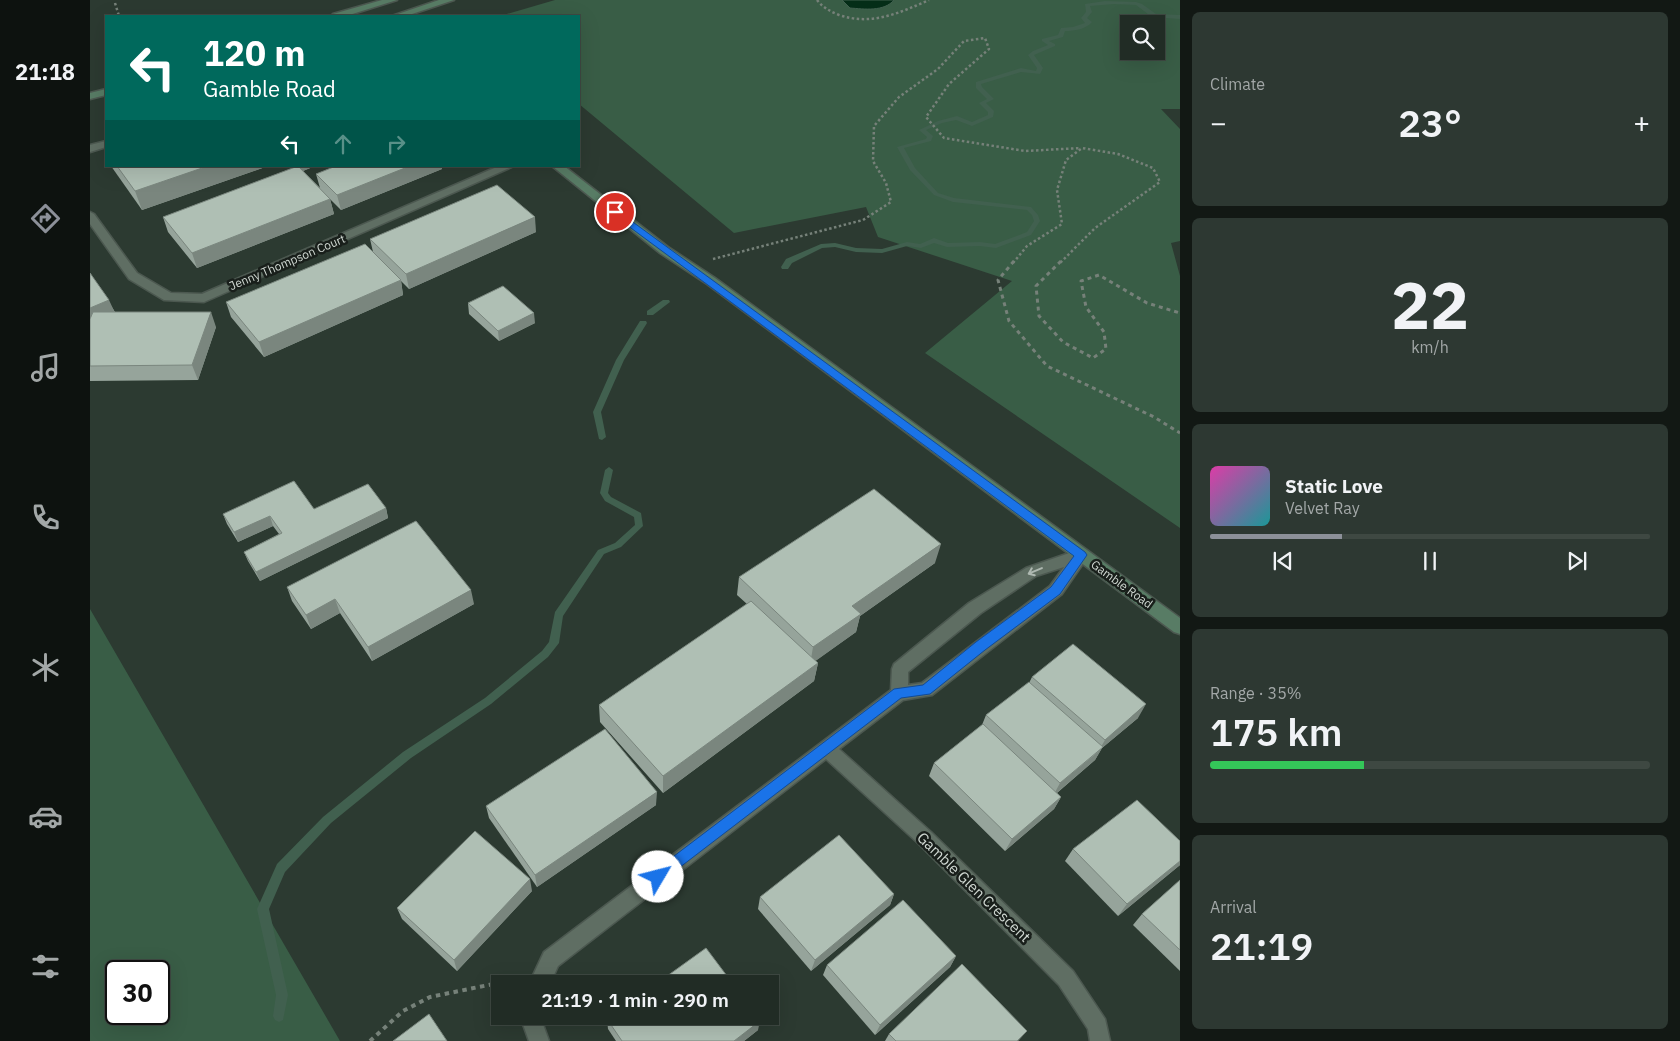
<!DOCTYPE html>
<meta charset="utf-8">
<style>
:root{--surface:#212c25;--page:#2d3832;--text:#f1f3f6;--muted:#a2a7a7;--line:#3e4842;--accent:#8c9099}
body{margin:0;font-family:"IBM Plex Sans",sans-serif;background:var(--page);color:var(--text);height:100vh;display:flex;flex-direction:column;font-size:19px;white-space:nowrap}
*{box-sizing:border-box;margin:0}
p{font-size:16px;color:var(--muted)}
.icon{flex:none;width:28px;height:28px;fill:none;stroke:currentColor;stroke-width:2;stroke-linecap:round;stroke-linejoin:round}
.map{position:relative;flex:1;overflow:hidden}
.details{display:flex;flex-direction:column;gap:12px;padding:12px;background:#121814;width:500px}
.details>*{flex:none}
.hud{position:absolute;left:15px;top:15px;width:475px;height:152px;border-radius:0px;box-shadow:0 5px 20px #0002,0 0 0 1px var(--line);background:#00695c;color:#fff;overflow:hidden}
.fabs{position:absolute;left:1030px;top:15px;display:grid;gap:10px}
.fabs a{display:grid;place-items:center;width:45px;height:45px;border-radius:0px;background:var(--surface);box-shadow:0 5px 20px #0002,0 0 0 1px var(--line);font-size:25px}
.speed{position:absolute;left:15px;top:960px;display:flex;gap:10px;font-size:25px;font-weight:700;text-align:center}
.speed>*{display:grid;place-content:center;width:65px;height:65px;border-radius:50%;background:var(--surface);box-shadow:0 5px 20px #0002,0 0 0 1px var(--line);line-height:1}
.speed .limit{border:2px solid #111;border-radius:8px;background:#fff;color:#111}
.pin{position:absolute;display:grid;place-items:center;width:42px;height:42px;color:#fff;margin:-21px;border:2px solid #fff;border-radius:50%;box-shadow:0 1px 5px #0007}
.me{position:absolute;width:55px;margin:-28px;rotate:53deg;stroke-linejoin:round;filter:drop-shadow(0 0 4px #0008)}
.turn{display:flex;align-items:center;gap:18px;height:105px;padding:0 15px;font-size:22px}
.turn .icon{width:65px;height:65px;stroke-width:2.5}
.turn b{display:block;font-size:35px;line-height:42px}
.lanes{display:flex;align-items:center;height:48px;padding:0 15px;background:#0003;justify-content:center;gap:25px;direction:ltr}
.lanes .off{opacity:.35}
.big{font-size:38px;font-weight:600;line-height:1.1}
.details .card{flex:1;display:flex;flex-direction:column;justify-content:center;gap:8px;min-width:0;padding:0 18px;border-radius:8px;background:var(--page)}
.details .dial{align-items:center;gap:0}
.dial b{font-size:65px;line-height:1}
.song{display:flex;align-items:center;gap:15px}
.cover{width:60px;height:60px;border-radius:8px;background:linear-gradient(135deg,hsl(320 70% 55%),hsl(180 70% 35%))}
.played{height:5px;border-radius:2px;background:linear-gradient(90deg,var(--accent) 30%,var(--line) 30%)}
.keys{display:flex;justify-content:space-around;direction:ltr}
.heat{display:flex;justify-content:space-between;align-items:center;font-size:28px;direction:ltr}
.charge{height:8px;border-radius:4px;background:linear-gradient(90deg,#34c759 35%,var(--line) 0)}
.trip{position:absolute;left:401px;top:975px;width:288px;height:50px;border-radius:0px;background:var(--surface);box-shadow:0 5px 20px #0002,0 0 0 1px var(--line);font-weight:600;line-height:50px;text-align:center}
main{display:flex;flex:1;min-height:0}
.menu{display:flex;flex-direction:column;width:90px;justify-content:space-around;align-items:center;background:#0d120f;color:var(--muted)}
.menu .icon{width:35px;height:35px}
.menu .on{color:var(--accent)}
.menu b{font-size:22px;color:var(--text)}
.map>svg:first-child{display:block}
.green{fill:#395d46;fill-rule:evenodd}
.water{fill:#042d17;stroke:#41604f}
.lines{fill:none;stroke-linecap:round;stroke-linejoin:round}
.stream{fill:#41604f;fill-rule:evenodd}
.street-casing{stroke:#4c5850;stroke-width:3}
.secondary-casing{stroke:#4c5850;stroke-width:3}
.path-far2{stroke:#768179;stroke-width:2.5;stroke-dasharray:2.5 2.5;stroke-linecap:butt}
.path-far1{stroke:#768179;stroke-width:3;stroke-dasharray:4 4;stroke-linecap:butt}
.path{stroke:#768179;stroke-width:4;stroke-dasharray:4.5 4.5;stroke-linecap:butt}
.street{fill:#5f6e63;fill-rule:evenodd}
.secondary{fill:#587c65;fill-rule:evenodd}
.wall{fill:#96a49b}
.shaded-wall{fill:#7a867e}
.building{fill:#afbfb4;stroke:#7a867e}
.oneway{stroke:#aeb8b1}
.route{fill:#1a73e8;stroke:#114b97}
.labels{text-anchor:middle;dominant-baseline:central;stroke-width:5;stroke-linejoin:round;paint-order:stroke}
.street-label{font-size:12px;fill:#d0d8d2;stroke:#191f1b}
.near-street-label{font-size:15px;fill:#d0d8d2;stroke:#191f1b}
</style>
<main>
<nav class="menu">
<b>21:18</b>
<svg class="icon on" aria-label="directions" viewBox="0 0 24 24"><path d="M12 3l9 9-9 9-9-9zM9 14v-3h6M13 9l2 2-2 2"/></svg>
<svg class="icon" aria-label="music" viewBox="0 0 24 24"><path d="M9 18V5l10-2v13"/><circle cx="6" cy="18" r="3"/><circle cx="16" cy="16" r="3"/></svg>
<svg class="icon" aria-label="phone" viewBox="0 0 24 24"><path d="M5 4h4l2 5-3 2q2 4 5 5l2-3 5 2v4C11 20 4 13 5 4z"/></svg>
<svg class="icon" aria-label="climate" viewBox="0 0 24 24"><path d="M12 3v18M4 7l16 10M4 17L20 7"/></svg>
<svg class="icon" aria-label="car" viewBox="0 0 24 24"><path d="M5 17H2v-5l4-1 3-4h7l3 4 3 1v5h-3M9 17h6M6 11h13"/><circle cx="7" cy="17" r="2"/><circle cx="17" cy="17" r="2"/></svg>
<svg class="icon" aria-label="filters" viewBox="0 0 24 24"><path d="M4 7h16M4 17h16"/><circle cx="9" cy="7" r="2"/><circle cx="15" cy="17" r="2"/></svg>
</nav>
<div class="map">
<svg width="1090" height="1041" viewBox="0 0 1090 1041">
<rect width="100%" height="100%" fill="#2c3a31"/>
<g class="green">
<path d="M465,0H1090V109H1071L1090,129V241L1081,243L1090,276V528L835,353L922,281L788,237L776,207L644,233L489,104V16H410ZM1039,24H1066V51H1039Z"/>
<path d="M0,609L250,1041H0ZM26,971H69V1014H26Z"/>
</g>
<path class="water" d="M752,0H804C794,12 774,9 760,8Z"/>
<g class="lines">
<g class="stream">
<path d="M1015,1L1046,2L1052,4L1066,14L1090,15V19L1062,17L1046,5L1024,4L1000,6L1002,12L997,18L1002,22C996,29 985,31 975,31L973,37L959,41L965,44V46L944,55L953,68L950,74L931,72L891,84L892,87L904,99L896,103L904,111L903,117L882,126L866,120L852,123L836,130L843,136L841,141L814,148L825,168L848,193L864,198L941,207L948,215L950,221L941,235L906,248L890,246L857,247L844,243L831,248L817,246L792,253L766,252L745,247L732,248L702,263L698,269H692L691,267L696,259L731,244L745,243L766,248L792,249L817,242L830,244L844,238L858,243L890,242L905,244L937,232L944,221L942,215L937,210L863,202L844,195L820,170L807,147L836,139L837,137L829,130L848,121L867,116L882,122L898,115V112L889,103L897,99L886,88V82L931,68L946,71L947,68L938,55L943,51L958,45L952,41V39L968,35L971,28L983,27L995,23L991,18L996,12L995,4Z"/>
<path d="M573,300H579L580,302L563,315H557V311Z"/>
<path d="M550,321H556L557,323L534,360L511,412L516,437L512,440L509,439L503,412L526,360Z"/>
<path d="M519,467L523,470L518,493L521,497L551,513L553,526L531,547L514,554L473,616L469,643L458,657L401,704L321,758L241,823L195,872L179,909L198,995L193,1020L189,1022L185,1020L183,1016L186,995L167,909L187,864L233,817L313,752L395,698L452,651L459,642L465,612L508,550L525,543L545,525L544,517L515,501L510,493L515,470Z"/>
</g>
<defs>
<g id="street">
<path d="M16,141V147L0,152V145Z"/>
<path d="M409,166H424L114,302L74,300L39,279L0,224V212L4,214L47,273L81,293L112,294Z"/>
<path d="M991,549L996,551L999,555L972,594L842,695L813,700L749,749L841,832L983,971L1015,1019L1020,1041H1000L998,1029L969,985L829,844L736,759L468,966L460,984H439L454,952L801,690L802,669L804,664L879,603L936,568ZM974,567L960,586L832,683L818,685V672L891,613L946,576Z"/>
<path d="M430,1016H450L459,1041H439Z"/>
</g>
<g id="secondary">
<path d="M292,0H307L256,16H241L243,14Z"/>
<path d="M349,0H364L316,16H302Z"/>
<path d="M16,89V95L0,99V93Z"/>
<path d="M462,166H474L578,247L625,278L1090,618V634L1084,632L617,284L570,253Z"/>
</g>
</defs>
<use href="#street" class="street-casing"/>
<use href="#secondary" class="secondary-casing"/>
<g class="path-far2">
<path d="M727,0C733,8 740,11 749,15C782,26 809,13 839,0"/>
<path d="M25,3L29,16"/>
<path d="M623,259L773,220L801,202L796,183L783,161L784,126L809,97L848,69L874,41L895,38L899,49L859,84L836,117L854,138L935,151L991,148"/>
<path d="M923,263L937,246L972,224L967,190L976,160L992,148L1028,154L1063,168L1070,182L1005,228L970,263"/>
</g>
<g class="path-far1">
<path d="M924,261L908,280L919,321L957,366L1064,417L1090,433"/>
<path d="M971,261L946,286L949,316L973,342L1003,358L1016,349L1014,332L996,307L991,281L1009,275L1057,303L1090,313"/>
</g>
<path class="path" d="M280,1041L313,1011L340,997L418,981L427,976"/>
<use href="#street" class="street"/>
<use href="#secondary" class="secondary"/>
</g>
<g class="wall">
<path d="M21,166H178L52,210Z"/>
<path d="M202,166H225L213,171L230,188L226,174L246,166H352V169L251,210L240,199L244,214L107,268L78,232L73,217L204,168Z"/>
<path d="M446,232L319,289L311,281L313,295L174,357L141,317L136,302L283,252L280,239Z"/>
<path d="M0,273L25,312L126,327L108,380L0,381Z"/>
<path d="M378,303L445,323L409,341L379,314Z"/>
<path d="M296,508L298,518L170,581L158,561L154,552L189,534L183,526L148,542L137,524L133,514L224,509Z"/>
<path d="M845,563L770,616L766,632L725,661L728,663L724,681L573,793L510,722L509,705L657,604L647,595L649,577Z"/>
<path d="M197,587L384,604L282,661L250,613L221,629L202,601Z"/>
<path d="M942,677L1048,718L1012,748L1005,760L967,793L971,797L964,809L915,851L839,776L844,763L892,725L896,715L939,683Z"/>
<path d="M566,805L447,887L399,818L396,806Z"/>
<path d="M1090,841V865L1028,916L975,861L983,849Z"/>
<path d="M1090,880V971L1043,925L1052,914Z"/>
<path d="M442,891L367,971L312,919L307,908Z"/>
<path d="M804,894L800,905L721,971L668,909L670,897Z"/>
<path d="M866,956L860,967L785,1035L733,975L737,965Z"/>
<path d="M517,1019L668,1030L654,1041H526L518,1029Z"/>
<path d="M937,1031L928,1041H795L799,1034Z"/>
</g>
<g class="shaded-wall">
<path d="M118,166H178L52,210L45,191Z"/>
<path d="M207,166H225L208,173Z"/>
<path d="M320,166H352V169L251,210L247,195Z"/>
<path d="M240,199L244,214L107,268L102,253Z"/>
<path d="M445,217L446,232L319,289L316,274Z"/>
<path d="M311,280L313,295L174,357L169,342Z"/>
<path d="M19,300L26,315L0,326V308Z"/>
<path d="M121,312L126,327L108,380L102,365Z"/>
<path d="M444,313L445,323L409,341L408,331Z"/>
<path d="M296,508L298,518L170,581L166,572Z"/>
<path d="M180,516L183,526L148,542L144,532Z"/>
<path d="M851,544L845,563L770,616L766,632L720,665L723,647L762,606Z"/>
<path d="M381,590L384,604L282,661L278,647Z"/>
<path d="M245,599L250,613L221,629L216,615Z"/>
<path d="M728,663L724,681L573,793V776Z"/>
<path d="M1056,704L1048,718L1012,748L1005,760L963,796L970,783L1008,752L1015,740Z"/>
<path d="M567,792L566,805L447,887L445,875Z"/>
<path d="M971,797L964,809L915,851L922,839Z"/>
<path d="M1090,861V865L1028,916L1037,904Z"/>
<path d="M440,879L442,891L367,971L364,960Z"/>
<path d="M804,894L800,905L721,971L725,960Z"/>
<path d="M866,956L860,967L785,1035L790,1025Z"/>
<path d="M670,1021L668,1030L654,1041H644Z"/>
</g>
<g class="building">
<path d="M27,166H118L45,191Z"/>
<path d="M208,166L240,199L102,253L73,217Z"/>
<path d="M246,166H320L247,195L226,174Z"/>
<path d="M407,185L445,217L316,274L280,239Z"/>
<path d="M275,244L311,280L169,342L136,302Z"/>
<path d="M0,273L19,300L0,308Z"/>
<path d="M413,286L444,313L408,331L378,303Z"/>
<path d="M3,312H121L102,365L0,366V319Z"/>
<path d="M204,481L224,509L278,484L296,508L166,572L154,552L192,533L180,516L144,532L133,514Z"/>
<path d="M784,489L851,544L762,606L771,614L723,647L649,577Z"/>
<path d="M326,521L381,590L278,647L245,599L216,615L197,587Z"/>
<path d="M661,601L728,663L573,776L509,705Z"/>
<path d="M983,644L1056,704L1015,740L942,677Z"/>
<path d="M939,682L1013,747L970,783L896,715Z"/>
<path d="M893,724L971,797L922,839L844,763Z"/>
<path d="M515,729L567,792L445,875L396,806Z"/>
<path d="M1047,800L1090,841V861L1037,904L983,849Z"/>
<path d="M385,831L440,879L364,960L307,908Z"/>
<path d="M749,835L804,894L725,960L670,897Z"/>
<path d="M1090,880V950L1052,914Z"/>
<path d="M813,900L866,956L790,1025L737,965Z"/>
<path d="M616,948L643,984H566Z"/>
<path d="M872,964L937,1031L927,1041H806L799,1034Z"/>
<path d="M339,1014L357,1041H303Z"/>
<path d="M521,1016H667L670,1021L644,1041H532L517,1019Z"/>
</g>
<defs><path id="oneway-shaft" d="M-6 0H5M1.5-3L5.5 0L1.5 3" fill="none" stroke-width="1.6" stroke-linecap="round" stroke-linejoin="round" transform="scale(1.25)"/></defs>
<use class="oneway" href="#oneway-shaft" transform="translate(945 571) rotate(157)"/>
<path class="route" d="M525,209L995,552L997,555L970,594L895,650L840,694L811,698L568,884L563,882L561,877L563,872L804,689L833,685L886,642L961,587L984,556L522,214L521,212Z"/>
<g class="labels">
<g class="street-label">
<text transform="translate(197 262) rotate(-23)">Jenny Thompson Court</text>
<text transform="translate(1032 584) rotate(36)">Gamble Road</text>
</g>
<g class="near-street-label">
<text transform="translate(884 887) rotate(44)">Gamble Glen Crescent</text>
</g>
</g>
</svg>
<div class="fabs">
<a><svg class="icon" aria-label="search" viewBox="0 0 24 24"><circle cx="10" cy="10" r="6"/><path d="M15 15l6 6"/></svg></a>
</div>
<div class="speed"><div class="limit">30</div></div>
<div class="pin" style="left:525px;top:212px;background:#d93025"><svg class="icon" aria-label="arrive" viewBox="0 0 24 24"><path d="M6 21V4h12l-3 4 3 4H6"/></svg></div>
<svg class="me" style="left:568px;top:877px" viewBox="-20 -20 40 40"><circle r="19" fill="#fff"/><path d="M0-13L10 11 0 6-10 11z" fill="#1a73e8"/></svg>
<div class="trip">21:19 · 1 min · 290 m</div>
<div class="hud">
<div class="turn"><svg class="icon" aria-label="left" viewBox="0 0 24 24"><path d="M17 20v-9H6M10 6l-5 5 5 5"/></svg><div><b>120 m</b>Gamble Road</div></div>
<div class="lanes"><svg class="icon" aria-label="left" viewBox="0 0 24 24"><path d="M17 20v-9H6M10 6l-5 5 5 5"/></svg><svg class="icon off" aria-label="ahead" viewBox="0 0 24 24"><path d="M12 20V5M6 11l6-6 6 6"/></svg><svg class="icon off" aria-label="right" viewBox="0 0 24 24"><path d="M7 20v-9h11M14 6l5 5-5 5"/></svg></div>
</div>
</div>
<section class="details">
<div class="card"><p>Climate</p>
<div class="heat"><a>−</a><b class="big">23°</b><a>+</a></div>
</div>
<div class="card dial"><b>22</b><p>km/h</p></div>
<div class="card">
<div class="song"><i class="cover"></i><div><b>Static Love</b><p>Velvet Ray</p></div></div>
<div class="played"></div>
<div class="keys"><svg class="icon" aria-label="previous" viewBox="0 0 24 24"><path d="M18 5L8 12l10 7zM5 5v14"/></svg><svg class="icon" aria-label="pause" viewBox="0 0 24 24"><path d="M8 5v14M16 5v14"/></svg><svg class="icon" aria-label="next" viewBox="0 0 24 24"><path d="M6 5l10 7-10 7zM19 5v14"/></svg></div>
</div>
<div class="card"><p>Range · 35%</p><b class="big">175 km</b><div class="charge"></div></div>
<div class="card"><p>Arrival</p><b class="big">21:19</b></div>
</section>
</main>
